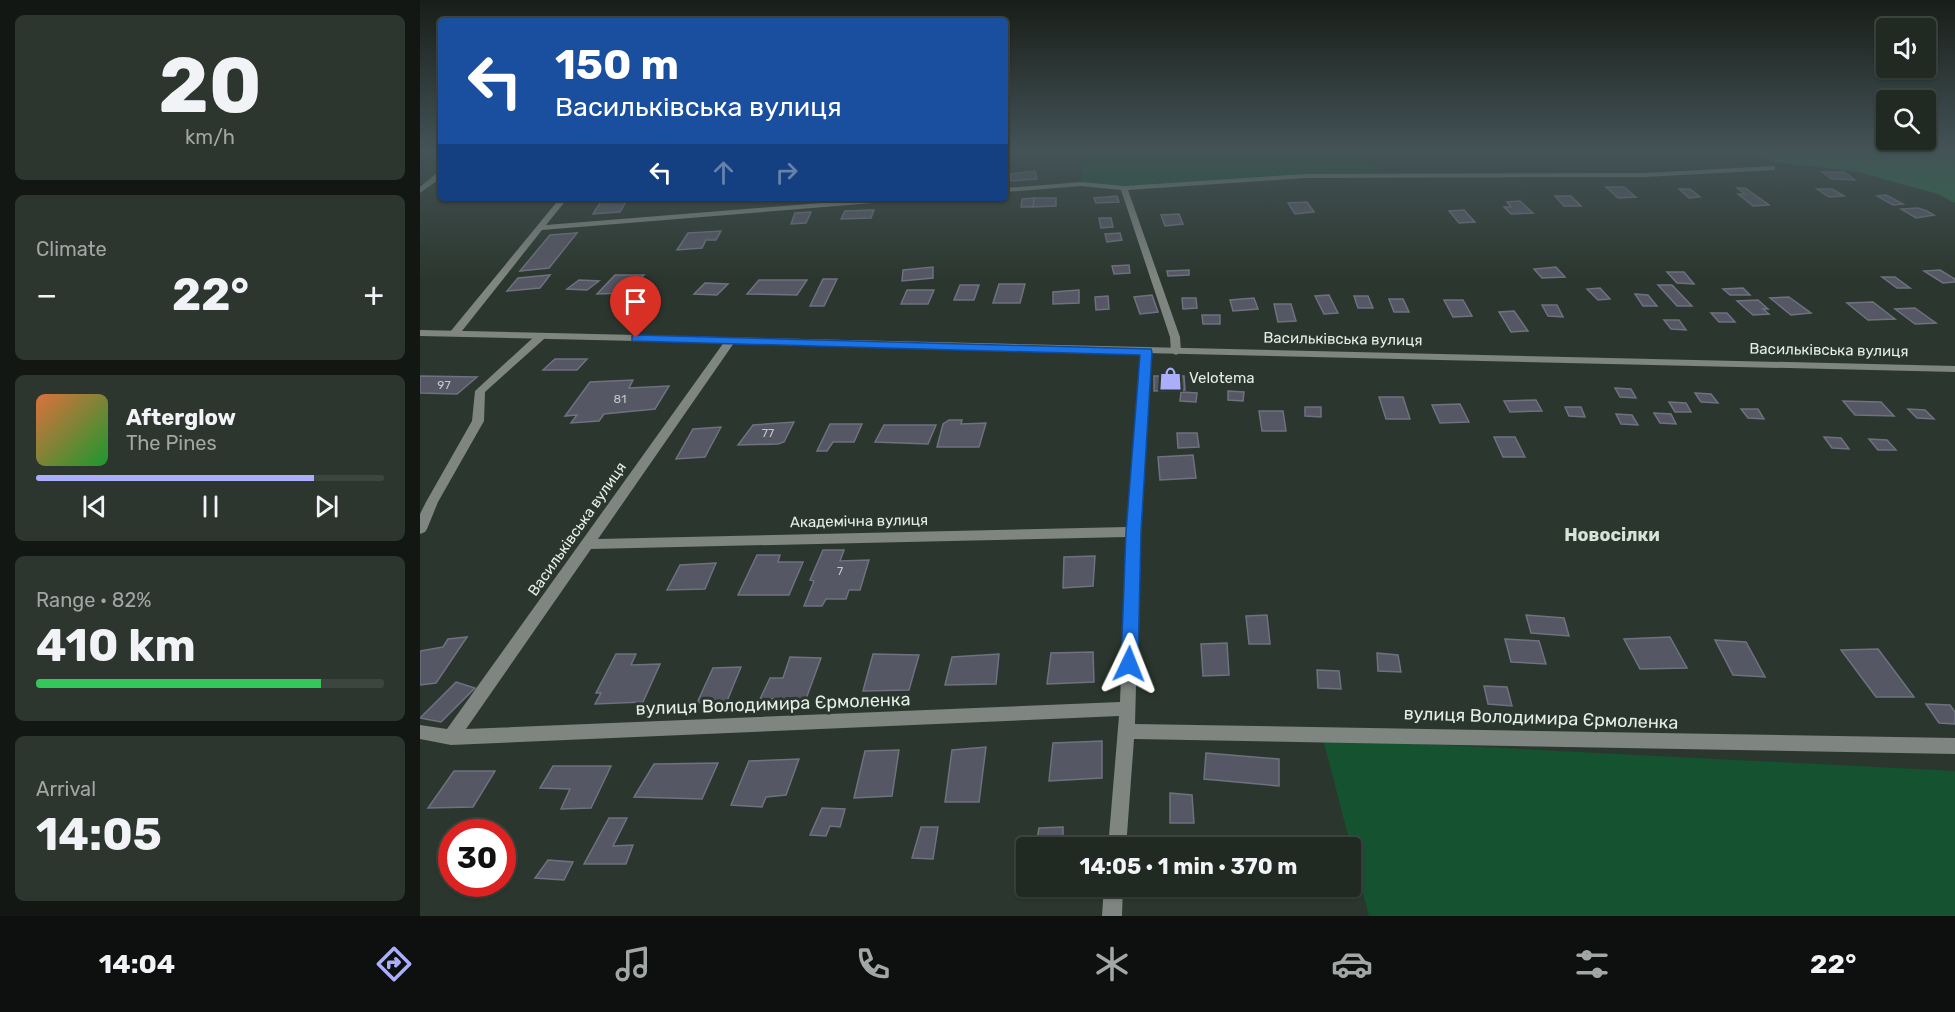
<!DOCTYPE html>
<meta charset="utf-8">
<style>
:root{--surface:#202922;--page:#2d352f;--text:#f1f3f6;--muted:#a2a6a5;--line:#3d4540;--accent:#abaffb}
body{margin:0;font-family:Rubik,sans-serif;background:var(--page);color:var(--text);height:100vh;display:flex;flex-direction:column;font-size:22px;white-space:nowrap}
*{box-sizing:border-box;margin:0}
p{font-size:20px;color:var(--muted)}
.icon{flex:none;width:33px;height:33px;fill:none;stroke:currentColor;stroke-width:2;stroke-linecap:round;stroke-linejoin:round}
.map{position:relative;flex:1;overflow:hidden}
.details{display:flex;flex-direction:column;gap:15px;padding:15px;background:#121713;width:420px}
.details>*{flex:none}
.top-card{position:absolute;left:18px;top:18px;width:570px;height:183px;border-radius:6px;box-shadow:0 2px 4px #0004,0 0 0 2px var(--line);background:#1a4fa0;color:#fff;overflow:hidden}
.controls{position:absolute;left:1456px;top:18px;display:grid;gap:12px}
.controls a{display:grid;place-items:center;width:60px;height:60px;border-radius:6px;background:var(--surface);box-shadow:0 2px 4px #0004,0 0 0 2px var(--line);font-size:30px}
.speed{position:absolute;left:18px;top:819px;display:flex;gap:12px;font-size:30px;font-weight:700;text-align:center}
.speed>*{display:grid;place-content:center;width:78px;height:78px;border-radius:50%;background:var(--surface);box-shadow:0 2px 4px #0004,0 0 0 2px var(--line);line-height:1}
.speed .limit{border:9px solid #d22;background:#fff;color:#111}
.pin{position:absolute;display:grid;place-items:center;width:51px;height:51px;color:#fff;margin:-62px -26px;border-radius:50% 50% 50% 0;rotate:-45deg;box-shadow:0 0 6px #0007}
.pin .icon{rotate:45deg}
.me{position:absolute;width:66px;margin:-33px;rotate:2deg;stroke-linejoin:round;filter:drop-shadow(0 0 4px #0008)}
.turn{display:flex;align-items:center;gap:21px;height:126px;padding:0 18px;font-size:27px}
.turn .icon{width:78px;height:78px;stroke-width:2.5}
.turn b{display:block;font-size:42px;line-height:51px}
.lanes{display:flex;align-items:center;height:57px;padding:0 18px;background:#0003;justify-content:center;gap:30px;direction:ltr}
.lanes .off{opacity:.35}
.big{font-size:45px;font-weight:700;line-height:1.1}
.details .card{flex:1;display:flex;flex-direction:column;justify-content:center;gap:9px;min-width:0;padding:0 21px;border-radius:9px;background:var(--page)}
.details .dial{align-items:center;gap:0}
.dial b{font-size:78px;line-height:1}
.song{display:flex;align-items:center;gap:18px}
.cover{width:72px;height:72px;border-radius:9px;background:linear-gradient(135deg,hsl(20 70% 55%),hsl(130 70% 35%))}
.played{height:6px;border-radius:3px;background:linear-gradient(90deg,var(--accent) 80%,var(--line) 80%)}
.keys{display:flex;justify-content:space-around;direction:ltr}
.heat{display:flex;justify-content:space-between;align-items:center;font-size:33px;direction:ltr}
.charge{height:9px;border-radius:4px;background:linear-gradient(90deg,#34c759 82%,var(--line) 0)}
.trip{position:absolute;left:596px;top:837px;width:345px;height:60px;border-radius:6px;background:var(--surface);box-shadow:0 2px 4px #0004,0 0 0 2px var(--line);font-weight:700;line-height:60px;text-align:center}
.tab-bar{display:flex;height:96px;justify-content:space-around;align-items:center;background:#0d100e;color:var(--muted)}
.tab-bar .icon{width:42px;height:42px}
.tab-bar .current{color:var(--accent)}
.tab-bar b{font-size:27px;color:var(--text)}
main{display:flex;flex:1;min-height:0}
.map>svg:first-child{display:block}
.green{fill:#15522f}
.forest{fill:#276e44}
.building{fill:#565764;stroke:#6f717f;stroke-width:1.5}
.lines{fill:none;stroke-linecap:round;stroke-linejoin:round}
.minor{fill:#7f8580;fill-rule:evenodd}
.tertiary{fill:#7f8580;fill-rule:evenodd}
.route{fill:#1a73e8;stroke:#114b97;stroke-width:1.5}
.labels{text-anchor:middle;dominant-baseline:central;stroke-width:6;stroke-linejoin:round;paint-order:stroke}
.number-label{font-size:12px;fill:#c1c8c6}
.street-label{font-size:15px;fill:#e5ede7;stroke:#2b372e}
.poi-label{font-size:15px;fill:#e5ede7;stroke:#2b372e;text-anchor:start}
.quarter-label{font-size:18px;font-weight:bold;fill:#d6e4d9;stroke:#2b372e}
.near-street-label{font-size:18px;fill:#e5ede7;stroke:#2b372e}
</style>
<main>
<section class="details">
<div class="card dial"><b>20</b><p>km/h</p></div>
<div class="card"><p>Climate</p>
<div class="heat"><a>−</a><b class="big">22°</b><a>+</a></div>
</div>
<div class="card">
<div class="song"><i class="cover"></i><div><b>Afterglow</b><p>The Pines</p></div></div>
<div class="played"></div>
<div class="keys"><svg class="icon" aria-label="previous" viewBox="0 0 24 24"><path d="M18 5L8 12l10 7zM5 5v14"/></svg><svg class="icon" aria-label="pause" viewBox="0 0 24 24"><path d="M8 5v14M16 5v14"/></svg><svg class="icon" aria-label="next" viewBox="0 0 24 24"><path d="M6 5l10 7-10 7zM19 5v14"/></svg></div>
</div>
<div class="card"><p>Range · 82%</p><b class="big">410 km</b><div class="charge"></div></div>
<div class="card"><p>Arrival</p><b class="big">14:05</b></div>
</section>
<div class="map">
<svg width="1535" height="916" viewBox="0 0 1535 916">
<rect width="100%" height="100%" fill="#2b372e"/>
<g class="green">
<path d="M667,150H948L960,175L886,176L704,188L662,184L660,153Z"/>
<path d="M903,739L1535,771V916H949Z"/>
</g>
<path class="forest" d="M1327,150H1535V203L1518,194L1438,172L1353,162Z"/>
<g class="building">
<path d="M615,171L617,179L591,181L590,174Z"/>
<path d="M1402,172H1424L1435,180L1412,179Z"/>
<path d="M1186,187H1204L1216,197L1198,198Z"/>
<path d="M1317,188H1325L1349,205L1333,206L1318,194H1325Z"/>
<path d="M1259,189H1270L1280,197L1269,198Z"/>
<path d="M1397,189H1412L1424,196L1409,197Z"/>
<path d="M1466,195L1483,204L1473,205L1457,196Z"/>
<path d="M697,196L699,202L676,203L674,198Z"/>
<path d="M1135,196H1151L1161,206H1144Z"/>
<path d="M208,198L200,212L173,214L182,200Z"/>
<path d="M614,198H636V206L613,207Z"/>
<path d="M614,198L613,207H601L602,199Z"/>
<path d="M1100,201L1113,213L1091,214L1084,207H1091L1087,202Z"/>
<path d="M887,202L894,212L875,214L868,203Z"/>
<path d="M1498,208L1507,211L1514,215L1496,218L1481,209Z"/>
<path d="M454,210L451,218L421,219L425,211Z"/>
<path d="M1044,210L1055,222L1039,223L1029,211Z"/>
<path d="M391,212L386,223L371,224L375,213Z"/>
<path d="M759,214L763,224L745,226L741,215Z"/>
<path d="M679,218H691L693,227L681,228Z"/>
<path d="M301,231L296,240H286L282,248L257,250L268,233Z"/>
<path d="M157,233L129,268L100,271L130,235Z"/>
<path d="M700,233L702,240L687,242L685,234Z"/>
<path d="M709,265L710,273L694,274L692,266Z"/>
<path d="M513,267V278L482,281L483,270Z"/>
<path d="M1136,267L1145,277L1122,278L1114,269Z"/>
<path d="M769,270V275L748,276L747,271Z"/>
<path d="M1520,270L1535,279V282L1523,283L1504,271Z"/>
<path d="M1247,272H1264L1274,284L1257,283Z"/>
<path d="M130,275L120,288L87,291L98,278Z"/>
<path d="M195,275H224L207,293L177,294Z"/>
<path d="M1462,277H1475L1490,288H1477Z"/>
<path d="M403,279H417L404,306H390Z"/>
<path d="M159,280L179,281L167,290L147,289Z"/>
<path d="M339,280H387L377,295L327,294Z"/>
<path d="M285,283L308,284L297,295L274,294Z"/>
<path d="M579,284H605L600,303H573Z"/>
<path d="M540,285H559L554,300H534Z"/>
<path d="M1238,285H1252L1272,306H1257Z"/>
<path d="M1180,288L1190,299L1178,300L1167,289Z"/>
<path d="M1323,288L1330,295H1310L1303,289Z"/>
<path d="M487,290H514L508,304H481Z"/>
<path d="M659,290V303L633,304V292Z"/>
<path d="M1215,294L1228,295L1237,306H1223Z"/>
<path d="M732,295L738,312L720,314L714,297Z"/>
<path d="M909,295L918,313L904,314L895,296Z"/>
<path d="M688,296L689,309L676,310L675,297Z"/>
<path d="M934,296H948L953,308H938Z"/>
<path d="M1369,297L1391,313L1371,315L1350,298Z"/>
<path d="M762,298H776L777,308L763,309Z"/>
<path d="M834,298L838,309L813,311L810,300Z"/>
<path d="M969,299H983L989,312H974Z"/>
<path d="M1024,300H1043L1052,316L1033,317Z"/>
<path d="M1338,300L1348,309H1343L1349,314L1333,315L1317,301Z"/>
<path d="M1453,302L1475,319L1448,320L1427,303Z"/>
<path d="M854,304H871L876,321L858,322Z"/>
<path d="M1122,305H1137L1143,317L1128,316Z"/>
<path d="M1495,308L1516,323L1495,324L1475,309Z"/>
<path d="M1094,311L1108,331L1091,332L1079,312Z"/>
<path d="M1291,313H1307L1315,322H1299Z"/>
<path d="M782,315H800V324H783Z"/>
<path d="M1244,320H1259L1266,330L1251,329Z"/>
<path d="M135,359H167L157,370H123Z"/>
<path d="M0,376L57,377L37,394L0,393Z"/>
<path d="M734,376H764L765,390L734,391Z"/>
<path d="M213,380L209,388L249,386L235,409L184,414L179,421L151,423L157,415L145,416L170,382Z"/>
<path d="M1195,388L1211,389L1216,398L1200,397Z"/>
<path d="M808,391L824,392L823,401L808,400Z"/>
<path d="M761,392L777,393L776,402L760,401Z"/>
<path d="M1275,393L1291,394L1298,403L1281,402Z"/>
<path d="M959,397H983L990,419H966Z"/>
<path d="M1116,400L1122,411L1090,412L1084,401Z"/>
<path d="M1423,401L1461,402L1474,416L1435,415Z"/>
<path d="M1249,402L1266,403L1271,412H1255Z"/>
<path d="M1040,404L1049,422L1020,423L1012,405Z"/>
<path d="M885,407H901V417L885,416Z"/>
<path d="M1145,407H1161L1165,417L1149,416Z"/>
<path d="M1321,409H1338L1344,419L1328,418Z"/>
<path d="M1488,409L1505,410L1514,419L1497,418Z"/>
<path d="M839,411H863L866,431H842Z"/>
<path d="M1234,413L1251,414L1256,424L1240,423Z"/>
<path d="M1196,414L1212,415L1218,425L1201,424Z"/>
<path d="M529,420H542L541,424L566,423L559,447H517L523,424Z"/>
<path d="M374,422L364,442L358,444L318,445L333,425Z"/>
<path d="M410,424H442L434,442H413L407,451H397Z"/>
<path d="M464,425H516L508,444L455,442Z"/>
<path d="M301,427L285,457L256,459L273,429Z"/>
<path d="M757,433H777L779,447L758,448Z"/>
<path d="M1074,437H1095L1105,457H1083Z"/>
<path d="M1404,437L1421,438L1429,449L1412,448Z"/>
<path d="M1449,439L1467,440L1476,450H1458Z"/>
<path d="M773,455L776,478L740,480L738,457Z"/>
<path d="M403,550H424L420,561L449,560L440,590H429L426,599H406L402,606H384L394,581L390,580Z"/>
<path d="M337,555H360L358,562H383L369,595H318Z"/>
<path d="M675,556L673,586L643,588L644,557Z"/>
<path d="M296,563L285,589L247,590L260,565Z"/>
<path d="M847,615L850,644H829L826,616Z"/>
<path d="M1106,615L1144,618L1149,636L1111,633Z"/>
<path d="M47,637L16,683L0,685V651L23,647L28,639Z"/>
<path d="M1250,637L1267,668L1220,669L1204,639Z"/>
<path d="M1085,639L1119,641L1126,664L1091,662Z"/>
<path d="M1295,640L1326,642L1345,677L1313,675Z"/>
<path d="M807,643L809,675L783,676L781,644Z"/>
<path d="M1458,649L1494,697H1456L1421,650Z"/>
<path d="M673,652L674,682L627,684L631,653Z"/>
<path d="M957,653L978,655L981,672L958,671Z"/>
<path d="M196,654H216L211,665L240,664L223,702L175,704L181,693H176Z"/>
<path d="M453,654L499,655L489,690L443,691Z"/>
<path d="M579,654L576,684L525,685L532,657Z"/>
<path d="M370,657L401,658L386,699H340L350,678H363Z"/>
<path d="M321,667L307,701L277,703L293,668Z"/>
<path d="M897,670L919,671L921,689L898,688Z"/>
<path d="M36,682L55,688L21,722L0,718Z"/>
<path d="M1064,686L1087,687L1092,706L1068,704Z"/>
<path d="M1506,704L1530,705L1535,712V724L1519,723Z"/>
<path d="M682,741V778L629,781L633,743Z"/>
<path d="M566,747L559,802H525L532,750Z"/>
<path d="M479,750L472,796L434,798L445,751Z"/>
<path d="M786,753L859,759V786L784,779Z"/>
<path d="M379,759L366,795L346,797L342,807L311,805L329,761Z"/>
<path d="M298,763L282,799L214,797L234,764Z"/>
<path d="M133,766H191L171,808L141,809L150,789L120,788Z"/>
<path d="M34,771H75L53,807L8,808Z"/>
<path d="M750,793L772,795L774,823H750Z"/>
<path d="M402,808L425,809L420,827L410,826L406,836L390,835Z"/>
<path d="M189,818H207L193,846L213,845L206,864H164Z"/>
<path d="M501,827H518L513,859L492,858Z"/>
<path d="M643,827V845H616L619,828Z"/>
<path d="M128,860L153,862L144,880L115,878Z"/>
</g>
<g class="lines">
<g class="minor">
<path d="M1352,166H1355V170L1225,177L886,178L708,190L760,337L761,352L756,355L751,352L750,337L701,190L661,186L585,192V188L661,182L704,186L886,174L1225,173Z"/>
<path d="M18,172H21V178L0,193V187Z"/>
<path d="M140,198H148L126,225L462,198H495L491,200L122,230L38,336H30V332Z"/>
<path d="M120,334L125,337L124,339L65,392L64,421L18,502L7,529L5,532L0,534V514L6,502L52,421L55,391L116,335Z"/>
<path d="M311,337L316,340L178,539L707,527L722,352L727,349L732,352L720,532L715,724L1535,738V754L714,739L706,848H688L699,716L31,745L0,739V725L27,729L307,338ZM706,537L700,702L46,729L171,549Z"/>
<path d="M684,886H703L702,916H682Z"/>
</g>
<path class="tertiary" d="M0,330L1535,366V372L0,336Z"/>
</g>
<linearGradient id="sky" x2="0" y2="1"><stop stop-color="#181e19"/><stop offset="0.54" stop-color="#445357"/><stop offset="1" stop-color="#445357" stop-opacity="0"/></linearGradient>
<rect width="1535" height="278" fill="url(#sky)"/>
<path class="route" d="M216,335L731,349L732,352L721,532L718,664L716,670L709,672L703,670L701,664L706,532L720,355L212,341V336Z"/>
<defs>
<symbol id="shop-bare" viewBox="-9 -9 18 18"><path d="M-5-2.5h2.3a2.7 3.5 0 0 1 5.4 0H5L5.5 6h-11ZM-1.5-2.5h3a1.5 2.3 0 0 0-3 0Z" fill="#abaffb" stroke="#2b372e" stroke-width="2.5" paint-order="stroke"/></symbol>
</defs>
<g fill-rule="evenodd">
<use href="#shop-bare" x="734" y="362" width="33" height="33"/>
</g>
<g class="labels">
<g class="number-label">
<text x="24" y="385">97</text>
<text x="200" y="399">81</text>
<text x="348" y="433">77</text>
<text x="420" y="571">7</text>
</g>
<g class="street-label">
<text transform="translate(923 339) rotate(1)">Васильківська вулиця</text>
<text transform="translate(1409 350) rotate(1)">Васильківська вулиця</text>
<text transform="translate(439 521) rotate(-1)">Академічна вулиця</text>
<text transform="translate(157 529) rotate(-55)">Васильківська вулиця</text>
</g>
<g class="poi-label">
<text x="769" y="378">Velotema</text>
</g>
<g class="quarter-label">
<text x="1192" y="535">Новосілки</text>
</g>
<g class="near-street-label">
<text transform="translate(353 704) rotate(-2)">вулиця Володимира Єрмоленка</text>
<text transform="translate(1121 718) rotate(2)">вулиця Володимира Єрмоленка</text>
</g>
</g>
</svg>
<div class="controls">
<a><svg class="icon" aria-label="sound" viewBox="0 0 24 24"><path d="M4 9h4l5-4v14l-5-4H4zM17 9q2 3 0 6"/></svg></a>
<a><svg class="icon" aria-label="search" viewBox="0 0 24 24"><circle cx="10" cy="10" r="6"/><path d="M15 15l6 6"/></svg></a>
</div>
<div class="speed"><div class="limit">30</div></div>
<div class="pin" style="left:216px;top:338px;background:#d93025"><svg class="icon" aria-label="arrive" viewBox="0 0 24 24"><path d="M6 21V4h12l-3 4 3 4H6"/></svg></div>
<svg class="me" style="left:709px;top:664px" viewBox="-20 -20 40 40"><path d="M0-17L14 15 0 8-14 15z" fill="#1a73e8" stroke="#fff" stroke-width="4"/></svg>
<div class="trip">14:05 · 1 min · 370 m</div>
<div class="top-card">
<div class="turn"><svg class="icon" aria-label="left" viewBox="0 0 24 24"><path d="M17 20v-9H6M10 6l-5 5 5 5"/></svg><div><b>150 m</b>Васильківська вулиця</div></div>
<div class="lanes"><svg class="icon" aria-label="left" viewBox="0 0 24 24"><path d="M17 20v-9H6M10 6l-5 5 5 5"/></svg><svg class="icon off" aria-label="ahead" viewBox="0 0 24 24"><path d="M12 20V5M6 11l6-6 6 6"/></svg><svg class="icon off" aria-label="right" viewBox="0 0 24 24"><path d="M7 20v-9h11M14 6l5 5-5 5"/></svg></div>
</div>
</div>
</main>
<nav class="tab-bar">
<b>14:04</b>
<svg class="icon current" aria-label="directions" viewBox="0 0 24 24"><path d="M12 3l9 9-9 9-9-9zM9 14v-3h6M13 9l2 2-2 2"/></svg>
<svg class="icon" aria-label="music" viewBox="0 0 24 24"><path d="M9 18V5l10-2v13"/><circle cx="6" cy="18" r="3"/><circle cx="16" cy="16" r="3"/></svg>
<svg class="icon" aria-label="phone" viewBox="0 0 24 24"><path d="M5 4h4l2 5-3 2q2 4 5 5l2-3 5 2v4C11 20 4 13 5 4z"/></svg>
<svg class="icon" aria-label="climate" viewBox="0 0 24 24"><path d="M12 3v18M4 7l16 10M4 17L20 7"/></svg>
<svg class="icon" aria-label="car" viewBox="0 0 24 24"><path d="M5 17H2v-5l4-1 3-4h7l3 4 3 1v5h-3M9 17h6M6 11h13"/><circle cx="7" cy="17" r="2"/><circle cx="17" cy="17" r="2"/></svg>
<svg class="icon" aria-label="filters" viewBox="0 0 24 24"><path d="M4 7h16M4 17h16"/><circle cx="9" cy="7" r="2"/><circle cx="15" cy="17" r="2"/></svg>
<b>22°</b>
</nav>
